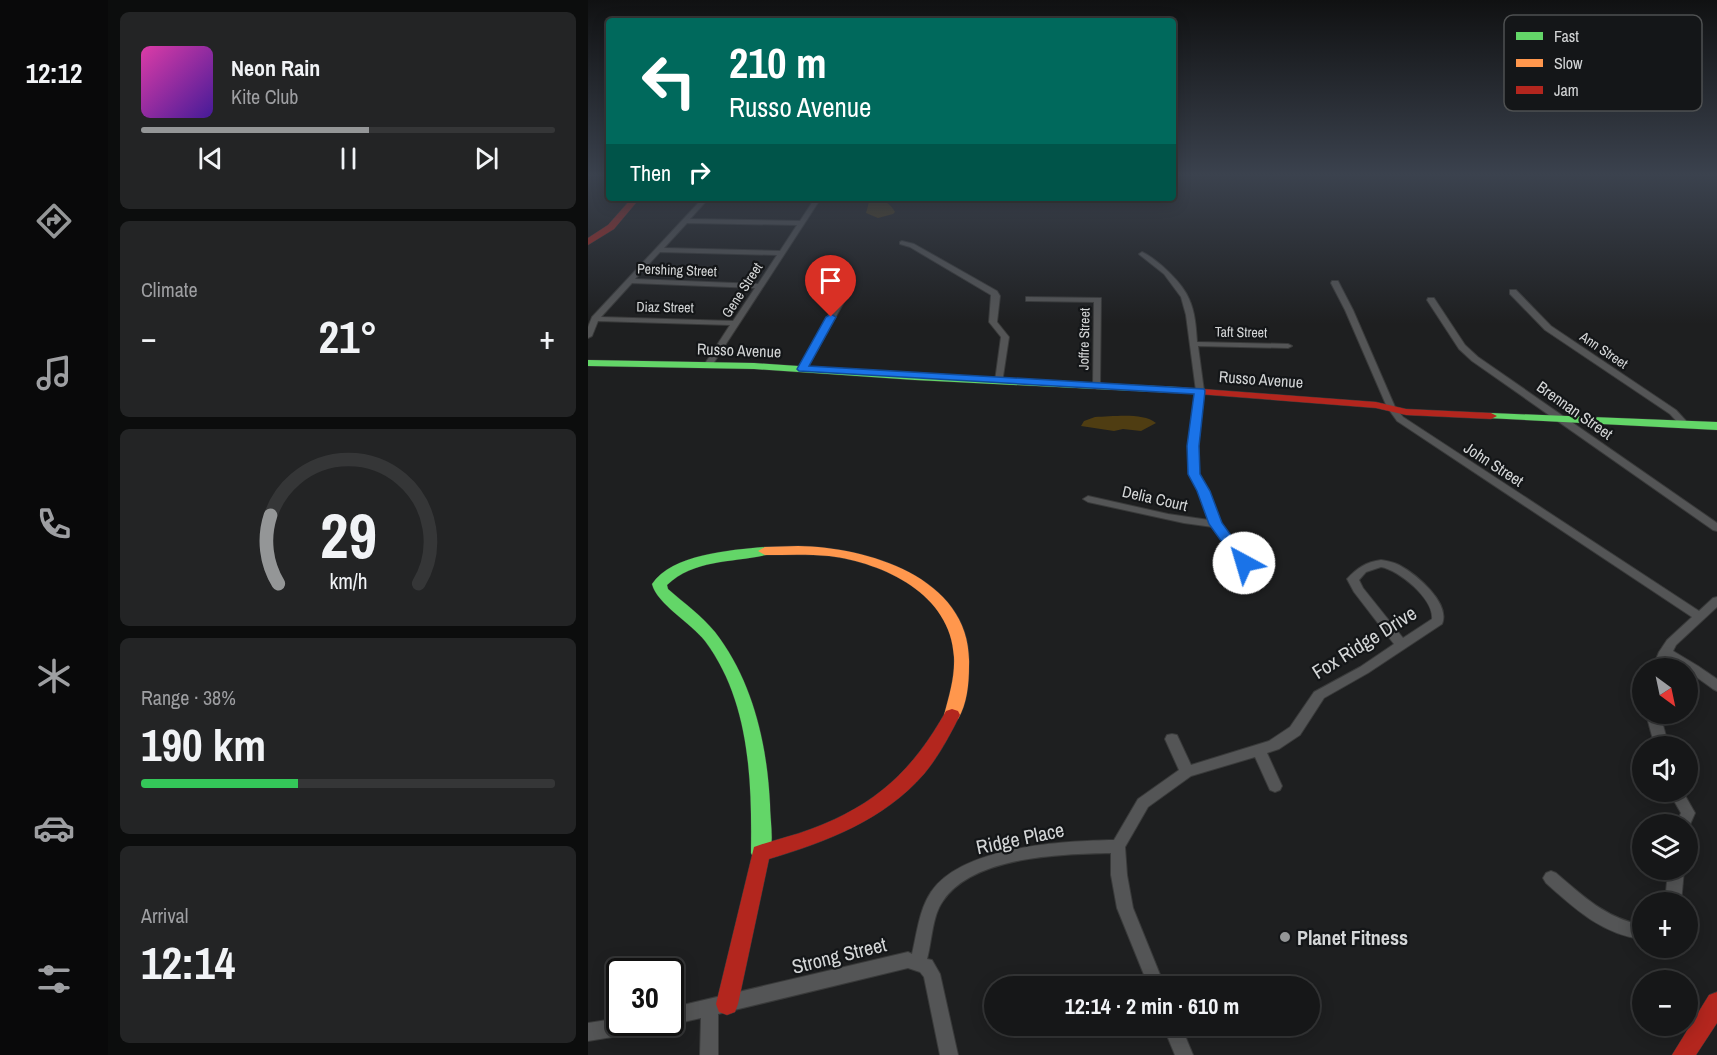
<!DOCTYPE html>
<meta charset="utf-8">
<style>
:root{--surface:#161718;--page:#232425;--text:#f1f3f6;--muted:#9e9fa2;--line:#353637;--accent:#949697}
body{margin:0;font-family:"Archivo Narrow",sans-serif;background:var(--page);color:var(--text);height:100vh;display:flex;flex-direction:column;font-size:22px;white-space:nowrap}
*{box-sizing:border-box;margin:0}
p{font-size:20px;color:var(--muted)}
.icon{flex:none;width:33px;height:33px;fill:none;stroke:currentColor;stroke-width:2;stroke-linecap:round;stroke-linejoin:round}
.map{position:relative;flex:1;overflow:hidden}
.sheet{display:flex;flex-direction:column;gap:12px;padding:12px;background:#0c0d0d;width:480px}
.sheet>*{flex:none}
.banner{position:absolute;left:18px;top:18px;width:570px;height:183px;border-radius:6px;box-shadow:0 3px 15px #0003,0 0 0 2px var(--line);background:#00695c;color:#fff;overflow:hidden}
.needle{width:39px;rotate:147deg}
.controls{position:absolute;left:1044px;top:658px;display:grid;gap:12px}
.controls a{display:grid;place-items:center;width:66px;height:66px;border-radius:50%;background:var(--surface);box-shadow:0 3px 15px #0003,0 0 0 2px var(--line);font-size:30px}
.speed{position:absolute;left:18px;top:958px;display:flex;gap:12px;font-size:30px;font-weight:700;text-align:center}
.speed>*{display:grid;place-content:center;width:78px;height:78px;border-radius:50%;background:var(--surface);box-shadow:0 3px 15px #0003,0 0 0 2px var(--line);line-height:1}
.speed .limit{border:3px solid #111;border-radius:9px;background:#fff;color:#111}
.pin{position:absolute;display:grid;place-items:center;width:51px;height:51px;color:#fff;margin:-62px -26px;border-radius:50% 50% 50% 0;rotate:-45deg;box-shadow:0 0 6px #0007}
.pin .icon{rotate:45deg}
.me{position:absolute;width:66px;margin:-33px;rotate:321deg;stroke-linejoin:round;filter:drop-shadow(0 0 4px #0008)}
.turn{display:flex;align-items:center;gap:21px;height:126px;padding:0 24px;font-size:27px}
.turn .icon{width:78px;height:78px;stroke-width:2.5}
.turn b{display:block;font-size:42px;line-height:51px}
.then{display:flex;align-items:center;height:57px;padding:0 24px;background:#0003;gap:12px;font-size:22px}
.big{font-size:45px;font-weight:800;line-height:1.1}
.sheet .card{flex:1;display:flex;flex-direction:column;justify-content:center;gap:9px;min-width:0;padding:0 21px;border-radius:9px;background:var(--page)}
.sheet .dial{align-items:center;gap:0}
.dial svg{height:156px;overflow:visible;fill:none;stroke:var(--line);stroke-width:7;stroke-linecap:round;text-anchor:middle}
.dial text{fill:var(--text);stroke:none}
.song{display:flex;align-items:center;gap:18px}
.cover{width:72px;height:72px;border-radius:9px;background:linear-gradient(135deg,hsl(320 70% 55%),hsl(260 70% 35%))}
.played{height:6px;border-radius:3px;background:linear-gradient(90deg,var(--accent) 55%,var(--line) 55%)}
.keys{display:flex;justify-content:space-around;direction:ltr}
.heat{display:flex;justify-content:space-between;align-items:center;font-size:33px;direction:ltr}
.charge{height:9px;border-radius:4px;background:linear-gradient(90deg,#34c759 38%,var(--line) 0)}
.trip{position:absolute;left:396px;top:976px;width:336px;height:60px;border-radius:30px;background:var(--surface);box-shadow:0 3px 15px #0003,0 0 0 2px var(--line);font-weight:800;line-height:60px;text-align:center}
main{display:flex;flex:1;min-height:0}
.menu{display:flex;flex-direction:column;width:108px;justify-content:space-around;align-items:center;background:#09090a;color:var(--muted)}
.menu .icon{width:42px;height:42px}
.menu .current{color:var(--accent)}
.menu b{font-size:27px;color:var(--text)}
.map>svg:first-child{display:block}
.water{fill:#4f3d12}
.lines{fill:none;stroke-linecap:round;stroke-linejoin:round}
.street-casing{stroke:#393a3a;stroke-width:2}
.fast-casing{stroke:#393a3a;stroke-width:1}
.slow-casing{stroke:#393a3a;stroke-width:1}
.jam-casing{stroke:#393a3a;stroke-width:1}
.street{fill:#545556;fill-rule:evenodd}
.fast{fill:#63d668;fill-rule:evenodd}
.slow{fill:#ff974d;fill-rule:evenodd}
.jam{fill:#b3261e;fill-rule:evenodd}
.route{fill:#1a73e8;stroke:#114b97;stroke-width:1.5}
.poi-dot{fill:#949697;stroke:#141618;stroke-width:2}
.labels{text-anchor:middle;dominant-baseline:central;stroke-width:4.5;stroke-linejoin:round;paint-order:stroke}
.far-street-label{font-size:14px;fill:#d4d6d7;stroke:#141618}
.street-label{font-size:16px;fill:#d4d6d7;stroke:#141618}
.near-street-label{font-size:20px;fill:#d4d6d7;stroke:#141618}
.near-poi-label{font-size:20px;font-weight:bold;fill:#d4d6d7;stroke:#141618;text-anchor:start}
.key{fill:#141618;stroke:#4e5051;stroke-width:1.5}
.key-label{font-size:16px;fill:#d4d6d7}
</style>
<main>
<nav class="menu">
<b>12:12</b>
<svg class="icon current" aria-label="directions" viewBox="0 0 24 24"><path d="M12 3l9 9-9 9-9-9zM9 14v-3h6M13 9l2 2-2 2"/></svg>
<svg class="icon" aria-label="music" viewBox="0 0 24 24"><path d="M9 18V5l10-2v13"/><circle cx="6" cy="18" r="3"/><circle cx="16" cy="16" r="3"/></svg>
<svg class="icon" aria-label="phone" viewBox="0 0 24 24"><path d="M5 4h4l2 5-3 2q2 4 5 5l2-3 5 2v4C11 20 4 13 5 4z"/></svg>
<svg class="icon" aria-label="climate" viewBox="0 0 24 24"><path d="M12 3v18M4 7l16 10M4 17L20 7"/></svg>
<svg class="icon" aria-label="car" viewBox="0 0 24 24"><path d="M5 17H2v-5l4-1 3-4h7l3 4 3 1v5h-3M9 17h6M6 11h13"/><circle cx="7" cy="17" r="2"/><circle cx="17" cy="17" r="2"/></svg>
<svg class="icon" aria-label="filters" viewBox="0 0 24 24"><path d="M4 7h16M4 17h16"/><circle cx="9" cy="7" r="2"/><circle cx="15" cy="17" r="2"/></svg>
</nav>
<section class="sheet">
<div class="card">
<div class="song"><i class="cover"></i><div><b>Neon Rain</b><p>Kite Club</p></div></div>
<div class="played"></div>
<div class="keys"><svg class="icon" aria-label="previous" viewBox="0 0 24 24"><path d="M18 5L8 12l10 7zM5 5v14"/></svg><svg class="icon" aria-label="pause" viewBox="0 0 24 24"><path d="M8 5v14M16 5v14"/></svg><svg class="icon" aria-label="next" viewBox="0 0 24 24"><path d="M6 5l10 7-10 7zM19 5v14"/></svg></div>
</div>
<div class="card"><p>Climate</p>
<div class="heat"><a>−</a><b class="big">21°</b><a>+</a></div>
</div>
<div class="card dial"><svg viewBox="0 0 100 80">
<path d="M14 69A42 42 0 1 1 86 69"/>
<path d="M14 69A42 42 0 0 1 10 34" stroke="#949697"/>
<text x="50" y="56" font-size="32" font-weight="700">29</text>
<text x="50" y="72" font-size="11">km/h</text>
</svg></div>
<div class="card"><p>Range · 38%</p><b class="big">190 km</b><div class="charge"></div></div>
<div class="card"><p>Arrival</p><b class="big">12:14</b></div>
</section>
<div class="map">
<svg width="1129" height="1055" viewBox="0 0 1129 1055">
<rect width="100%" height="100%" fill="#1e1f20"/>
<g class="water">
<path d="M290,199C298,201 303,205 307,212L305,214L290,218L278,213L281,202Z"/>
<path d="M507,417C524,417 554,412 568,423L553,431L535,429L526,431L493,426L496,421Z"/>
</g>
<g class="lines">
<defs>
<g id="street">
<path d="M115,198H121L102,219L212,221L227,198H233L123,367H120L116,365L142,325L10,321L4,336L0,338V327L4,317ZM99,223L209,225L192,251L76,248ZM72,252L189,255L170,284L47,279ZM44,283L167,288L145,321L13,317Z"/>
<path d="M314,241L326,244L409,291L412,296L409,322L421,337L414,383H408L407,381L413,337L401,322L403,295L322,247L312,244V242Z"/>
<path d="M554,252C569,259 595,283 601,299C607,312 608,327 609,342L700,344L704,346L700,348L610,346L616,391L610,446L611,474L621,491L633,524L661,563L660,565H652L625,527L596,523L500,502L495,499L500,496L580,514L621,520L611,491L601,474L600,446L608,391L598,315L593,297L576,274L552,255L551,254Z"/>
<path d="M744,281H750L765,310L807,407L815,417L1111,611L1125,598L1129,597V607L1088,645L1085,651L1110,666L1129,679V691L1125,689L1100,671V669H1096L1081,660L1076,669H1064L1071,652L1079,640L1104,617L809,421L799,407L757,310L743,283Z"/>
<path d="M922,290H928L963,326L1088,410L1100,423L1102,425L1100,427H1094L1082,414L957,330L922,294Z"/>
<path d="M438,297L513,298L512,388L509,389L505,386L506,302L441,301H438Z"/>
<path d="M250,298L257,300L219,369L218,371H212L211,369Z"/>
<path d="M840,298H846L877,345L890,357L1129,523V531L1125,530L884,361L871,349L839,300Z"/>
<path d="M793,560C799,561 805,562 811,565C828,574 863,603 854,624L780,673L736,698L712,735L691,749L679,753L694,786L692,790L687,792L682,790L667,757L603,776L560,807L537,847L539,875L545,908L577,987H561L529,908L523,875V853C474,854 385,856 355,901C344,916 344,941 339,959L344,960L352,974L370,1055H352L336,977L332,972L320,968L130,1014V1055H112L113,1018L82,1025L76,1023H82V1008L320,952L324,954C329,933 331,910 343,892C374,846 475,841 526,840L550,799L591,770L577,739L579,735L584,734L589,735L603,765L681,741L702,727L726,692L772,667L806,644L766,592L759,579C769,568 778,562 793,560ZM793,567C811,570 846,599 844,619L815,638L775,588L771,580L778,572Z"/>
<path d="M1058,714H1072L1081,747H1067Z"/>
<path d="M1081,792H1095L1107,813L1100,829V825H1087L1093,813Z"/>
<path d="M1080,870H1096L1093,903H1077Z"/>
<path d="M963,871L968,873C996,897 1018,918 1054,925V939C1015,935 986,908 958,883L955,878L958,873Z"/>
<path d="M32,1018V1023H64L61,1029L55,1032L0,1041V1023Z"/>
<path d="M575,1026H593L605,1055H587Z"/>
</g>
<g id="fast">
<path d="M0,360L166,363L327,374L588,387L594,390L588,393L327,380L166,369L0,366Z"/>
<path d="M903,413L1129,422V430L899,418L897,416L899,414Z"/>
<path d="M177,547L182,548L184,551L182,554C147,563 107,558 79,585L80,589C96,603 114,616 127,632C165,681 179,744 182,804C182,821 187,844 180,859L173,861L166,859L163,853C164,781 162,701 117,641C103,623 69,604 64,584C84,554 144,550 177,547Z"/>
</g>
<path id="slow" d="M210,546C280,547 385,578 381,666C381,684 379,704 370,719L364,721L358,719L356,715C361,696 367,677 366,657C363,594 296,563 241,556C220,554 198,555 177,555L170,551L177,547Z"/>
<g id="jam">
<path d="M44,198H52L26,229L0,245V238L20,225Z"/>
<path d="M588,387L788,402L818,409L903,413L909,416L903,419L818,415L788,408L584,392L582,390Z"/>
<path d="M364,709L370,711L372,715C362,735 351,756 336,774C296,820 238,842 181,859L150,1004L147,1012L139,1015L131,1012L128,1004L166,847C185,840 205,836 223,829C288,805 325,770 358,711Z"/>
<path d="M1129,992V1023L1108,1055H1084L1121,995Z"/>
</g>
</defs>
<use href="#street" class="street-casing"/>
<use href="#fast" class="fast-casing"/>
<use href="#slow" class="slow-casing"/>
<use href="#jam" class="jam-casing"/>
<use href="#street" class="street"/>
<use href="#fast" class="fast"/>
<use href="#slow" class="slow"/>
<use href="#jam" class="jam"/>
</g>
<linearGradient id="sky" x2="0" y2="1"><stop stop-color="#101112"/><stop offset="0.54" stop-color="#3b424e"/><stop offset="1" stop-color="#3b424e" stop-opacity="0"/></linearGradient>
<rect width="1129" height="324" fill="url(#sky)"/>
<path class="route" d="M243,314L248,317L221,366L616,389L617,391L611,446L612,474L622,491L634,523L663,563L661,566H651L621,524L609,491L600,474L599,446L606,394L211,371L209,369L238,317Z"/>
<circle class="poi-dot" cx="697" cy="937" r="6"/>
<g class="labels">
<g class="far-street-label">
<text transform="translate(89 270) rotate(2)">Pershing Street</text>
<text transform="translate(154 290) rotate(-57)">Gene Street</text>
<text transform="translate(77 307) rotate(1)">Diaz Street</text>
<text transform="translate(653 332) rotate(1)">Taft Street</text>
<text transform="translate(496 339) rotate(-89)">Joffre Street</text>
<text transform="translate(1016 350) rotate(34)">Ann Street</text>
</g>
<g class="street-label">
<text transform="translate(151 350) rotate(2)">Russo Avenue</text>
<text transform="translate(673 379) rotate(4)">Russo Avenue</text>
<text transform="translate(987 410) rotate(35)">Brennan Street</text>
<text transform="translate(906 464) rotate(33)">John Street</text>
<text transform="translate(567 498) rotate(13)">Delia Court</text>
</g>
<g class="near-street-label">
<text transform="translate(776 642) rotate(-32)">Fox Ridge Drive</text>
<text transform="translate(432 838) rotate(-12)">Ridge Place</text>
<text transform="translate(251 955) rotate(-14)">Strong Street</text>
</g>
<g class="near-poi-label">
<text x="709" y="937">Planet Fitness</text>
</g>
</g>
<rect x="916" y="15" width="198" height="96" rx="9" class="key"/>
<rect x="928" y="32" width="27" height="8" fill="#63d668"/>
<rect x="928" y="59" width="27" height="8" fill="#ff974d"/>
<rect x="928" y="86" width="27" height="8" fill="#b3261e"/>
<g class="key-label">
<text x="966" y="42">Fast</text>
<text x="966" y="69">Slow</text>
<text x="966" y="96">Jam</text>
</g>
</svg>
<div class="controls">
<a><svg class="needle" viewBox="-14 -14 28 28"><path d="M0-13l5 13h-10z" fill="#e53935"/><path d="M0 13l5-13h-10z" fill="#9e9fa2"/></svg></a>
<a><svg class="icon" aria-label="sound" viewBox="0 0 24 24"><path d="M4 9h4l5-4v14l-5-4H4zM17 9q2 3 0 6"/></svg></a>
<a><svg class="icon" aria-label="layers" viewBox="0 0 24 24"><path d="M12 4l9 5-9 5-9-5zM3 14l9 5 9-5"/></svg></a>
<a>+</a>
<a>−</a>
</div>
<div class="speed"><div class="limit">30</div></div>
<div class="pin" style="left:243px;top:317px;background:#d93025"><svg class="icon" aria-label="arrive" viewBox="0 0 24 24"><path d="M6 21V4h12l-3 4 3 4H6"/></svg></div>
<svg class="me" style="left:656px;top:563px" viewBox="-20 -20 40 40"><circle r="19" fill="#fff"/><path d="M0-13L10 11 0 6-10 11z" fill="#1a73e8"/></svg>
<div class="trip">12:14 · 2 min · 610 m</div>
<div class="banner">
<div class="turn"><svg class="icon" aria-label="left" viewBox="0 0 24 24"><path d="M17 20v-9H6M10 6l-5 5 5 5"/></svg><div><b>210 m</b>Russo Avenue</div></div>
<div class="then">Then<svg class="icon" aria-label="right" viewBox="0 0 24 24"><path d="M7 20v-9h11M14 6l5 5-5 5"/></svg></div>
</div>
</div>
</main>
